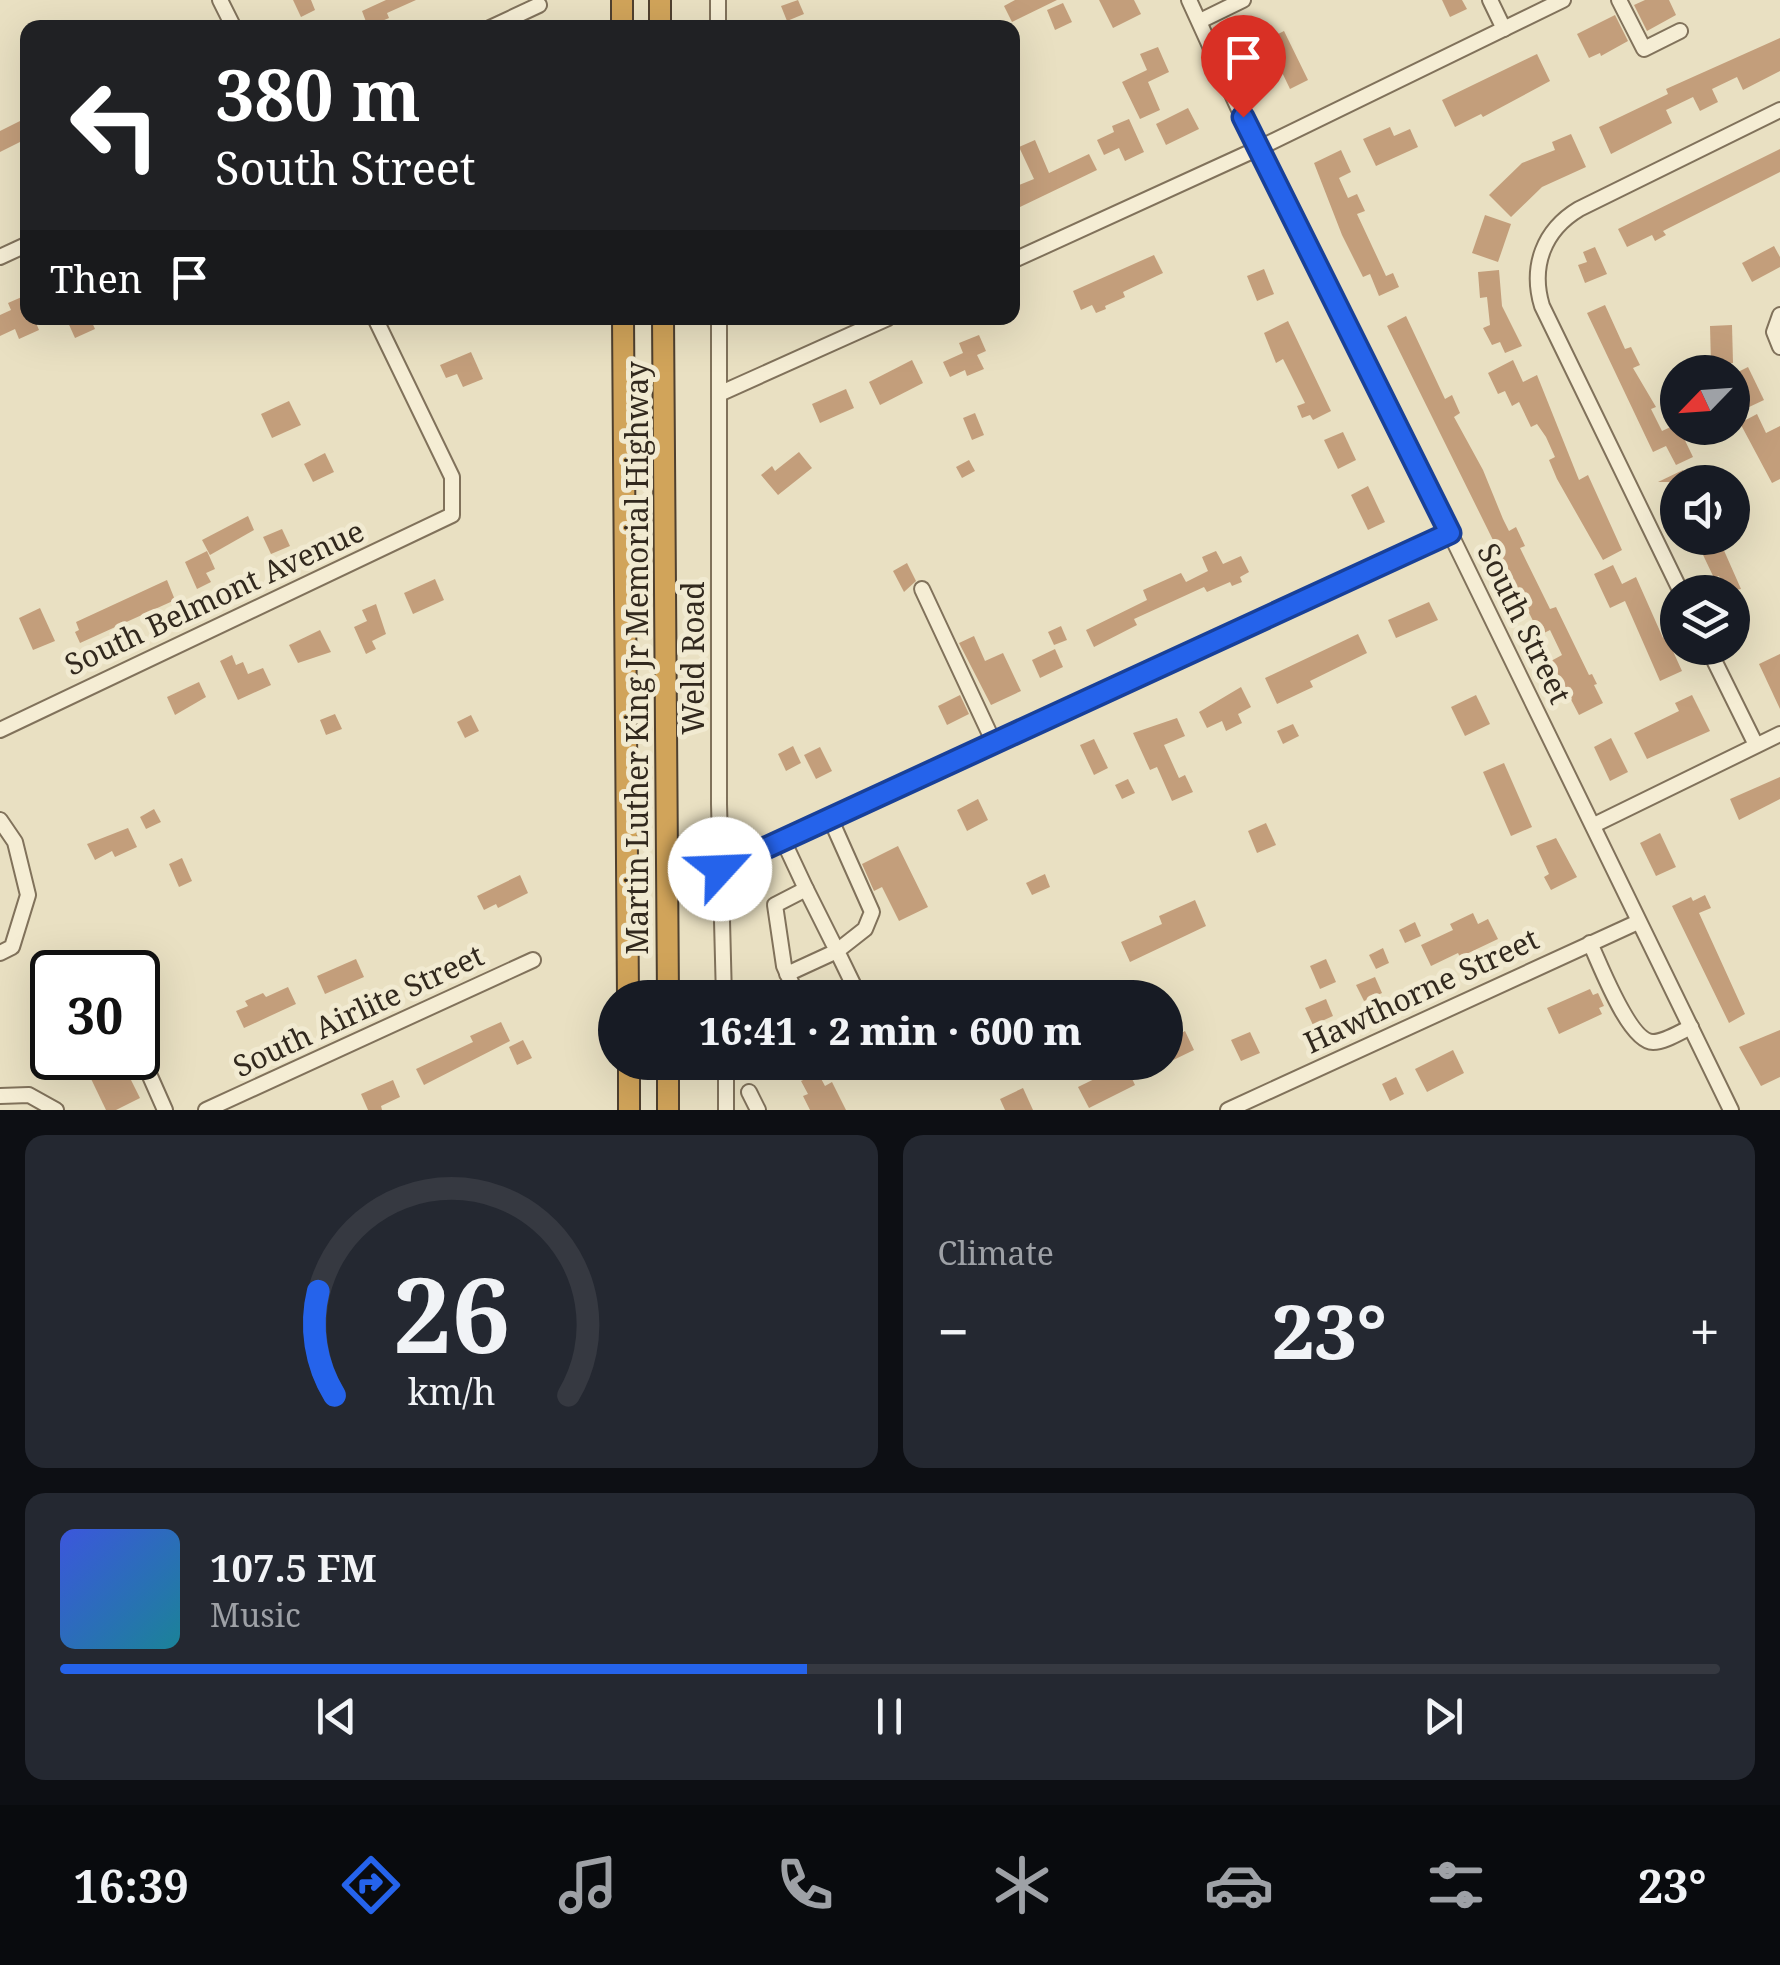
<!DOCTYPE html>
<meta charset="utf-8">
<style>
:root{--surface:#171b24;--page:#242831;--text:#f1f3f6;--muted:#9ea1a6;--line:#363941;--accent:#2563eb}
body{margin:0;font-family:"Noto Serif",serif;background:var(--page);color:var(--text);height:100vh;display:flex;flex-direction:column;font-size:38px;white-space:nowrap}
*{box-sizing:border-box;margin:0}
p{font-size:32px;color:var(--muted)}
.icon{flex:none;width:55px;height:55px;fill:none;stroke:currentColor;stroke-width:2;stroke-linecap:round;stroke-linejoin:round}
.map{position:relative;height:1110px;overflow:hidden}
.sheet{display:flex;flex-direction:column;gap:25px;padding:25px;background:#0d0f14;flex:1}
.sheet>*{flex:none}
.top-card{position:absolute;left:20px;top:20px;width:1000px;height:305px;border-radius:20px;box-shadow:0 10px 40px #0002;background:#202124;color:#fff;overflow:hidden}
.needle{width:65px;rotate:245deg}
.fabs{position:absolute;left:1660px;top:355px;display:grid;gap:20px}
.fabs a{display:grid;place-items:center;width:90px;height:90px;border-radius:50%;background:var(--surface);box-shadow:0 10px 40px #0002;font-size:50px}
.speed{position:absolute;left:30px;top:950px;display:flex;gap:20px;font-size:50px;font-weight:700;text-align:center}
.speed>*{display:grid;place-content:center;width:130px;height:130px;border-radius:50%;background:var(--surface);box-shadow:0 10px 40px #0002;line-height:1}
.speed .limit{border:5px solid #111;border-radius:15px;background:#fff;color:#111}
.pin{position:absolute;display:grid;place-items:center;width:85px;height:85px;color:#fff;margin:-102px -42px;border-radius:50% 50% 50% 0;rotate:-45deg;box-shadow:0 0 10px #0007}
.pin .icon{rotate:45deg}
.me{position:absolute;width:110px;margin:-55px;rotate:65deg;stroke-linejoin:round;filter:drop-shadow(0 0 8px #0008)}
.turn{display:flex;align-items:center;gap:35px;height:210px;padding:0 30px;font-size:45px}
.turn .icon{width:130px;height:130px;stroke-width:2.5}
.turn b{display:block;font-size:70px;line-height:85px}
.then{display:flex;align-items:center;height:95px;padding:0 30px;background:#0003;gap:20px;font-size:38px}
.big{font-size:75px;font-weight:800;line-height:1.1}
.sheet .tile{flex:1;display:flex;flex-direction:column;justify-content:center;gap:15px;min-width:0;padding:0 35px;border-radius:20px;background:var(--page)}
.sheet .dial{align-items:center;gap:0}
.dial svg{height:260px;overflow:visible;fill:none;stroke:var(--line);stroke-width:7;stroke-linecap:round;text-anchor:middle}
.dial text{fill:var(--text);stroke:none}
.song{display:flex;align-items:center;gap:30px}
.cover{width:120px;height:120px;border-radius:15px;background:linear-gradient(135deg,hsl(230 70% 55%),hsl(190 70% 35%))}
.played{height:10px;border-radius:5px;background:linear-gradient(90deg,var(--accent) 45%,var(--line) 45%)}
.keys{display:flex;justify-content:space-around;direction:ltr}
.heat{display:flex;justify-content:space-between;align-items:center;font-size:55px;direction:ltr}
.sheet .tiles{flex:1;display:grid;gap:25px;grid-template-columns:1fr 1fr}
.tile:last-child{grid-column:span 2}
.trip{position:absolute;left:598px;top:980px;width:585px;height:100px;border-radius:50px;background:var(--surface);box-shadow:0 10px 40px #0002;font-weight:800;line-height:100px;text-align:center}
.tab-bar{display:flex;height:160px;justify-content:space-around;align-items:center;background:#090b0e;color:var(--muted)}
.tab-bar .icon{width:70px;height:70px}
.tab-bar .current{color:var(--accent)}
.tab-bar b{font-size:45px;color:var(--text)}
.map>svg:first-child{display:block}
.building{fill:#c39e7b}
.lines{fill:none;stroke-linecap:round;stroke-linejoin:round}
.minor-casing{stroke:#81725b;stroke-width:18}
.highway-casing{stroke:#4f402f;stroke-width:24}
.minor{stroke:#f5edd4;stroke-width:14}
.highway{stroke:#d1a45a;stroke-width:20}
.route-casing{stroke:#184099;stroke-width:25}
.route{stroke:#2563eb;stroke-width:18}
.labels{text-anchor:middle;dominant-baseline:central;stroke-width:10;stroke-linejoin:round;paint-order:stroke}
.street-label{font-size:30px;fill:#32291e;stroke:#f1ead1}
</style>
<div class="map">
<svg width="1780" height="1110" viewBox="0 0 1780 1110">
<rect width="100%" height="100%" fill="#e9e0c2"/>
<g class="building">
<path d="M293,0H311L315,10L301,17Z"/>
<path d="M386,0H416L387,13L389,18L368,27L362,11Z"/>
<path d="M798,0L804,14L787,21L781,6Z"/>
<path d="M1015,0H1057L1012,22L1004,6Z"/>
<path d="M1099,0H1134L1141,14L1113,28Z"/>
<path d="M1442,0H1462L1467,9L1450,17Z"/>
<path d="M1645,0H1669L1676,15L1647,31L1634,5Z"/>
<path d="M1063,3L1072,22L1055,30L1047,10Z"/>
<path d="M1615,15L1628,41L1601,56L1600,53L1589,58L1577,34Z"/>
<path d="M1284,31L1308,80L1290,89L1279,66L1264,73L1258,60L1272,53L1266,40Z"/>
<path d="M1780,38V71L1743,90L1737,77L1712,89L1718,102L1700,111L1693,97L1666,110L1672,123L1611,154L1599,127L1668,94L1666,89Z"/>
<path d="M1158,47L1169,72L1148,82L1160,110L1140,119L1122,82L1147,70L1140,54Z"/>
<path d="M1537,54L1550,81L1483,117L1481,114L1455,127L1442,100Z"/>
<path d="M1188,108L1199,129L1166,145L1156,124Z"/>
<path d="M28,117V138L0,152V131Z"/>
<path d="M1129,119L1144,152L1125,161L1119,148L1104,155L1097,140L1114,132L1112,126Z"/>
<path d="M1390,127L1394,136L1410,129L1418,147L1376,166L1363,139Z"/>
<path d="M1571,134L1586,167L1542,187L1511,217L1489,195L1522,163L1555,150L1552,142Z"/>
<path d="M1035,140L1049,173L1089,154L1097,170L1020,207L1012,188L1034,179L1019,147Z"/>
<path d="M1780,149V172L1663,231L1666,235L1655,241L1652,235L1627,247L1618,229Z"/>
<path d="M1341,150L1351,172L1339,178L1348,198L1357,194L1365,211L1357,214L1386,276L1393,273L1399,287L1379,296L1370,274L1363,277L1342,235L1314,163Z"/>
<path d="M1485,215L1511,224L1498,262L1472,253Z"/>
<path d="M1774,246L1780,257V267L1752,282L1742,263Z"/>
<path d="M1595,247L1607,274L1585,283L1578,265L1587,262L1583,252Z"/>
<path d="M1154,255L1163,273L1123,292L1125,297L1105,306L1106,309L1096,313L1092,305L1081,310L1073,291Z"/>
<path d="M1264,269L1274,294L1257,301L1247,276Z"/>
<path d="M1499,270L1502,306L1522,346L1505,353L1500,342L1492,345L1483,328L1490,325L1487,297L1480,298L1478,272Z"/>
<path d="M24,296L28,318H34L39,330L19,339L15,329L0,336V315L11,310L8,303Z"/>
<path d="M1605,305L1625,349L1631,347L1640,365L1633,368L1656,407L1651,409L1662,431L1677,424L1693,457L1676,465L1666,446L1653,452L1587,313Z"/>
<path d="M1406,316L1445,399L1452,395L1460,413L1454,417L1483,470L1503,519L1509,531L1516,527L1525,546L1520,548L1550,609L1556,607L1589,675L1592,674L1597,684L1594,685L1603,703L1579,715L1551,661L1562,655L1550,630L1540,635L1387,326Z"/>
<path d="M66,318H90L95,329L75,338Z"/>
<path d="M1288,321L1331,411L1313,420L1310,415L1302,418L1297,406L1305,403L1283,359L1276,363L1264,333Z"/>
<path d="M1732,325L1733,363L1711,364L1710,326Z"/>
<path d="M979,335L986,351L977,355L984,369L967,376L965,370L950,377L943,362L963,353L959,343Z"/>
<path d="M471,352L483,379L463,387L457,374L446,378L440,365Z"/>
<path d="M912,360L923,383L880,405L869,382Z"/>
<path d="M1513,360L1523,382L1537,375L1579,480L1588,475L1622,550L1603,560L1557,479L1549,460L1555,457L1546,437L1537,424L1531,427L1519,402L1512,406L1505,391L1498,394L1488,373Z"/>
<path d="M1748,367L1764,400L1747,408L1732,375Z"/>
<path d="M846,389L854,408L820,423L812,404Z"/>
<path d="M289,401L301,425L272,438L261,414Z"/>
<path d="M975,413L984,435L972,440L963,418Z"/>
<path d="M1757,414L1766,433L1780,426V479L1772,483L1740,423Z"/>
<path d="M1343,432L1356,460L1338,469L1324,440Z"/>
<path d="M799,452L812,468L778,495L761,475L772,466L775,471Z"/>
<path d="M325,453L334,472L313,482L304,464Z"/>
<path d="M969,460L975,471L962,478L956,467Z"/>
<path d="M1683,470L1689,482H1658Z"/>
<path d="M1368,486L1385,522L1368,530L1351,495Z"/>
<path d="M248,516L254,530L210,555L202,540Z"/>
<path d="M282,529L290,546L271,554L263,537Z"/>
<path d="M1695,538H1741L1722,546L1741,589L1726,592L1719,576L1714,578Z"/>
<path d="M207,551L215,569L206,573L211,582L197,589L185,562Z"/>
<path d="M1216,551L1223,564L1241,556L1249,572L1240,577L1242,582L1232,586L1230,582L1207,592L1204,587L1134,619L1137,625L1094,647L1086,630L1147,600L1143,590L1181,573L1186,582L1208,571L1202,557Z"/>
<path d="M907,563L916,581L904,592L893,571Z"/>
<path d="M1613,565L1622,584L1636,577L1663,638L1674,633L1678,647L1672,649L1682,671L1660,681L1625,601L1610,608L1594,574Z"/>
<path d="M435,579L444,600L413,614L404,593Z"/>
<path d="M167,580L175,600L80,643L75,632L79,630L76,622Z"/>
<path d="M1429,602L1438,620L1396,638L1388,620Z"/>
<path d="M376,604L386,634L372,641L376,649L366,654L354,627L367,621L362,610Z"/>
<path d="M40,608L55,641L33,650L19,618Z"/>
<path d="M1061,626L1067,640L1054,645L1048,632Z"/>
<path d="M320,630L331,652L298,663L289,645Z"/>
<path d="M1358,634L1367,653L1310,681L1313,687L1277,704L1265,678Z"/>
<path d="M974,636L985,661L1003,653L1021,691L991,705L959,643Z"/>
<path d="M1055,649L1063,667L1040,678L1032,660Z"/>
<path d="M1780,654V709L1759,664Z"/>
<path d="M232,655L236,665L243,662L248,674L263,668L271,685L238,700L220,661Z"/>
<path d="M199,682L206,697L175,715L167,697Z"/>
<path d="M1241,687L1251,707L1238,714L1242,723L1226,731L1222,721L1207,728L1199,712Z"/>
<path d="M960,695L969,714L947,725L938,706Z"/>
<path d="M1476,695L1490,724L1465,736L1451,707Z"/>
<path d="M1692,695L1710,731L1647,759L1634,733L1679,711L1675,703Z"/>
<path d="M335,714L342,729L326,735L320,720Z"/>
<path d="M471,715L479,731L465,738L457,722Z"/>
<path d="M1177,718L1185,736L1164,745L1179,778L1185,775L1193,792L1172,801L1157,767L1150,770L1133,733Z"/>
<path d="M1293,724L1299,736L1283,744L1277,731Z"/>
<path d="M1611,738L1628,772L1610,781L1594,747Z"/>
<path d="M1094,739L1108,768L1094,775L1080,745Z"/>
<path d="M793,746L801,763L786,771L778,754Z"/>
<path d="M820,747L832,771L816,779L804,755Z"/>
<path d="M1504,763L1532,827L1511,836L1483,772Z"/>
<path d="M1780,777V799L1739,820L1730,799Z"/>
<path d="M1128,779L1135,793L1122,799L1115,785Z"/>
<path d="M978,799L988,820L967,831L957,810Z"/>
<path d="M154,809L161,822L146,829L140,817Z"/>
<path d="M1266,823L1276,845L1257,853L1248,831Z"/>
<path d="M128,828L137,847L115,857L112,851L95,860L87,844Z"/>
<path d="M1660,833L1676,867L1656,876L1640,843Z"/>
<path d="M1556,838L1577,877L1551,890L1544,877L1549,874L1536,846Z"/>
<path d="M898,846L928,907L899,921L882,887L874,891L862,864Z"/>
<path d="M182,858L192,881L179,887L169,864Z"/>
<path d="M1045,874L1050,887L1032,895L1026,883Z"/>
<path d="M520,875L528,893L498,908L496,904L484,910L477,896Z"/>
<path d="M1705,895L1711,908L1699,913L1745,1014L1729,1023L1672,906L1691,897L1693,901Z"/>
<path d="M1195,900L1206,926L1130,962L1121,942L1162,924L1159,916Z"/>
<path d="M1473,913L1478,924L1488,919L1498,939L1460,957L1458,953L1431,966L1421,945L1453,930L1450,924Z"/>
<path d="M1415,922L1421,936L1405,943L1399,930Z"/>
<path d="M1383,948L1389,963L1376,969L1369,955Z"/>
<path d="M356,959L364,977L325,994L317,976Z"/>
<path d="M1326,959L1336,982L1320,989L1310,966Z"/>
<path d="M1375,977L1382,993L1364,1001L1356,985Z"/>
<path d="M288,987L296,1004L244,1028L236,1011L248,1006L245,1001L263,993L266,997Z"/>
<path d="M1590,989L1593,995L1598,993L1604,1006L1599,1008L1602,1014L1559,1034L1547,1008Z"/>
<path d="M1326,999L1333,1016L1313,1025L1305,1008Z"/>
<path d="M1165,1008L1178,1035L1185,1031L1194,1050L1165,1064Z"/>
<path d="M501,1022L510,1041L424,1085L416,1069L473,1042L470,1036Z"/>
<path d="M1780,1030V1077L1761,1086L1739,1047Z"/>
<path d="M1250,1032L1260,1053L1241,1061L1231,1040Z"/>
<path d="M523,1040L532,1058L517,1065L509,1047Z"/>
<path d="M1453,1050L1464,1073L1427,1092L1415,1069Z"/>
<path d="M81,1058H120L140,1098L116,1110H106Z"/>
<path d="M1125,1064L1135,1085L1089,1108L1078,1087Z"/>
<path d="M818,1073L825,1086L832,1082L846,1110H810L803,1096L808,1094L801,1081Z"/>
<path d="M1396,1077L1404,1094L1390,1101L1382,1084Z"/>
<path d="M393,1080L400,1097L381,1106L382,1110H368L361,1094Z"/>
<path d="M1023,1088L1033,1110H1005L1000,1099Z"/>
</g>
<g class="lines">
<defs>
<g id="minor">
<path d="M220,0L234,28"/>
<path d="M718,0V28"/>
<path d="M1189,0L1257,149L1450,533L1731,1110"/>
<path d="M1490,0L1504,29"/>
<path d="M1619,0L1644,49L1680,31"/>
<path d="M1200,21L1243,0"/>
<path d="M490,28L539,5"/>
<path d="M0,257L28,244"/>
<path d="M1012,261L1257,149L1563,0"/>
<path d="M1780,315L1774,332L1780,347"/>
<path d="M719,318V804L724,998"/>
<path d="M719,394L888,318"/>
<path d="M922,589L994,743"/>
<path d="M1681,592L1542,306C1530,266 1544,230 1579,209L1780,110"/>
<path d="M1708,648L1756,745"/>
<path d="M0,730L452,515V477L375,318"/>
<path d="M0,820L15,842L28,895L12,947L0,953"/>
<path d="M1594,825L1780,734"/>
<path d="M783,840L806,889L775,905L784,966L798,998"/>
<path d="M720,869L1450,533"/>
<path d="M1590,943C1600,964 1629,1042 1653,1042C1665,1042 1680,1032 1691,1027"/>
<path d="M787,974L837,951L806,889"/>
<path d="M829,998L854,986L837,951L865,929L872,912L831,820"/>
<path d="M138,1049L165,1110"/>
<path d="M749,1092L758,1110"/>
<path d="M0,1096L29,1095L56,1110"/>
<path d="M206,1110L533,960"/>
<path d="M726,1110V1062"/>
<path d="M1228,1110L1638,922"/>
</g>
<g id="highway">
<path d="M622,0V28"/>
<path d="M660,0V28"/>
<path d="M623,318L628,998"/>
<path d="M663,318L668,998"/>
<path d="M629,1062V1110"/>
<path d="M668,1062V1110"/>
</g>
</defs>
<use href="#minor" class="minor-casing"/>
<use href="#highway" class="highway-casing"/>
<use href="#minor" class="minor"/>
<use href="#highway" class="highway"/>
</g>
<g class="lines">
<defs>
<path id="route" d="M720,869L1450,533L1243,117"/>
</defs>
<use href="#route" class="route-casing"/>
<use href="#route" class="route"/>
</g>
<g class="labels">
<g class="street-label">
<text transform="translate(214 597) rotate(-25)">South Belmont Avenue</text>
<text transform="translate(1525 623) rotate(64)">South Street</text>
<text transform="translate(636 658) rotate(-90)">Martin Luther King Jr Memorial Highway</text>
<text transform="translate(692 658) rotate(-90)">Weld Road</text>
<text transform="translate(1421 990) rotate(-25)">Hawthorne Street</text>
<text transform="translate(358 1010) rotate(-25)">South Airlite Street</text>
</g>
</g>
</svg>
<div class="fabs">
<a><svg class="needle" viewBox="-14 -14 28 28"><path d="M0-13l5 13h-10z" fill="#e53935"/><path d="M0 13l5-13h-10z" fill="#9ea1a6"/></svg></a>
<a><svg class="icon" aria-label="sound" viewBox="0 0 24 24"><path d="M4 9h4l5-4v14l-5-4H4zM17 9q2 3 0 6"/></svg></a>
<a><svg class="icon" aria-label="layers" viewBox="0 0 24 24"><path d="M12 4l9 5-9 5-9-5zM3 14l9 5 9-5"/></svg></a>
</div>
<div class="speed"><div class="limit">30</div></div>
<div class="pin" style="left:1243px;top:117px;background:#d93025"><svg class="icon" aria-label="arrive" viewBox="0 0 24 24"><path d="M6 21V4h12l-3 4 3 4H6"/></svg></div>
<svg class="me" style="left:720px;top:869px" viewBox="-20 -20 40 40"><circle r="19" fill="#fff"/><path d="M0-13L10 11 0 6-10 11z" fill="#2563eb"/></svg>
<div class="trip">16:41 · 2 min · 600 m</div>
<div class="top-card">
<div class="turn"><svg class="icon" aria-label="left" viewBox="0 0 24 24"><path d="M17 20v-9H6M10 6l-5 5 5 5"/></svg><div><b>380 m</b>South Street</div></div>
<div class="then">Then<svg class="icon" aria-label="arrive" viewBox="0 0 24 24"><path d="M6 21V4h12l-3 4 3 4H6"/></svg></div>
</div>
</div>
<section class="sheet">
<div class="tiles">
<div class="tile dial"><svg viewBox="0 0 100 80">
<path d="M14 69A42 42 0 1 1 86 69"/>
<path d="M14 69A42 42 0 0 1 9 37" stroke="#2563eb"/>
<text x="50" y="56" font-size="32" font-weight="700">26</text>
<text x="50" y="72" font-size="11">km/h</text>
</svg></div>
<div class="tile"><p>Climate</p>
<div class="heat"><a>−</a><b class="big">23°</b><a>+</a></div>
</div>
<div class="tile">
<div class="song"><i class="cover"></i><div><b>107.5 FM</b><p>Music</p></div></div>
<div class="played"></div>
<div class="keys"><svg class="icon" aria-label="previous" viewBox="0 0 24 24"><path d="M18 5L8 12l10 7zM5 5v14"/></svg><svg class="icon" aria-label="pause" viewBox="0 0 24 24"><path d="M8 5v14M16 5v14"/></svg><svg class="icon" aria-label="next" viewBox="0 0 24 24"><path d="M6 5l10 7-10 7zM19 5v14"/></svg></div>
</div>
</div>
</section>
<nav class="tab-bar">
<b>16:39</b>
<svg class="icon current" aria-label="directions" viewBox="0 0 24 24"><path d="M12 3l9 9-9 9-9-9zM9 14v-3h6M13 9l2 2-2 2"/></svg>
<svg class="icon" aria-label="music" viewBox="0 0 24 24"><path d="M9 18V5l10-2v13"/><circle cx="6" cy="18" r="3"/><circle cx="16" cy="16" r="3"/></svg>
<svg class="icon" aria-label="phone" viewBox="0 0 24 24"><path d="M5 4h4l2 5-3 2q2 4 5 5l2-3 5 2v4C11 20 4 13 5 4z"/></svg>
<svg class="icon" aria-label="climate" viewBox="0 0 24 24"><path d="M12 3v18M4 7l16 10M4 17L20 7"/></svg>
<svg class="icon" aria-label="car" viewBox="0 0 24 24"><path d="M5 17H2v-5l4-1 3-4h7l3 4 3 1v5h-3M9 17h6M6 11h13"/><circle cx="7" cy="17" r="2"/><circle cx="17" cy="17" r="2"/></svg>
<svg class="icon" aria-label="filters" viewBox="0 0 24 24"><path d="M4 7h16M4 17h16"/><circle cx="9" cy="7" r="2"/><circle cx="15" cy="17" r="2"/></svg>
<b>23°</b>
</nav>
